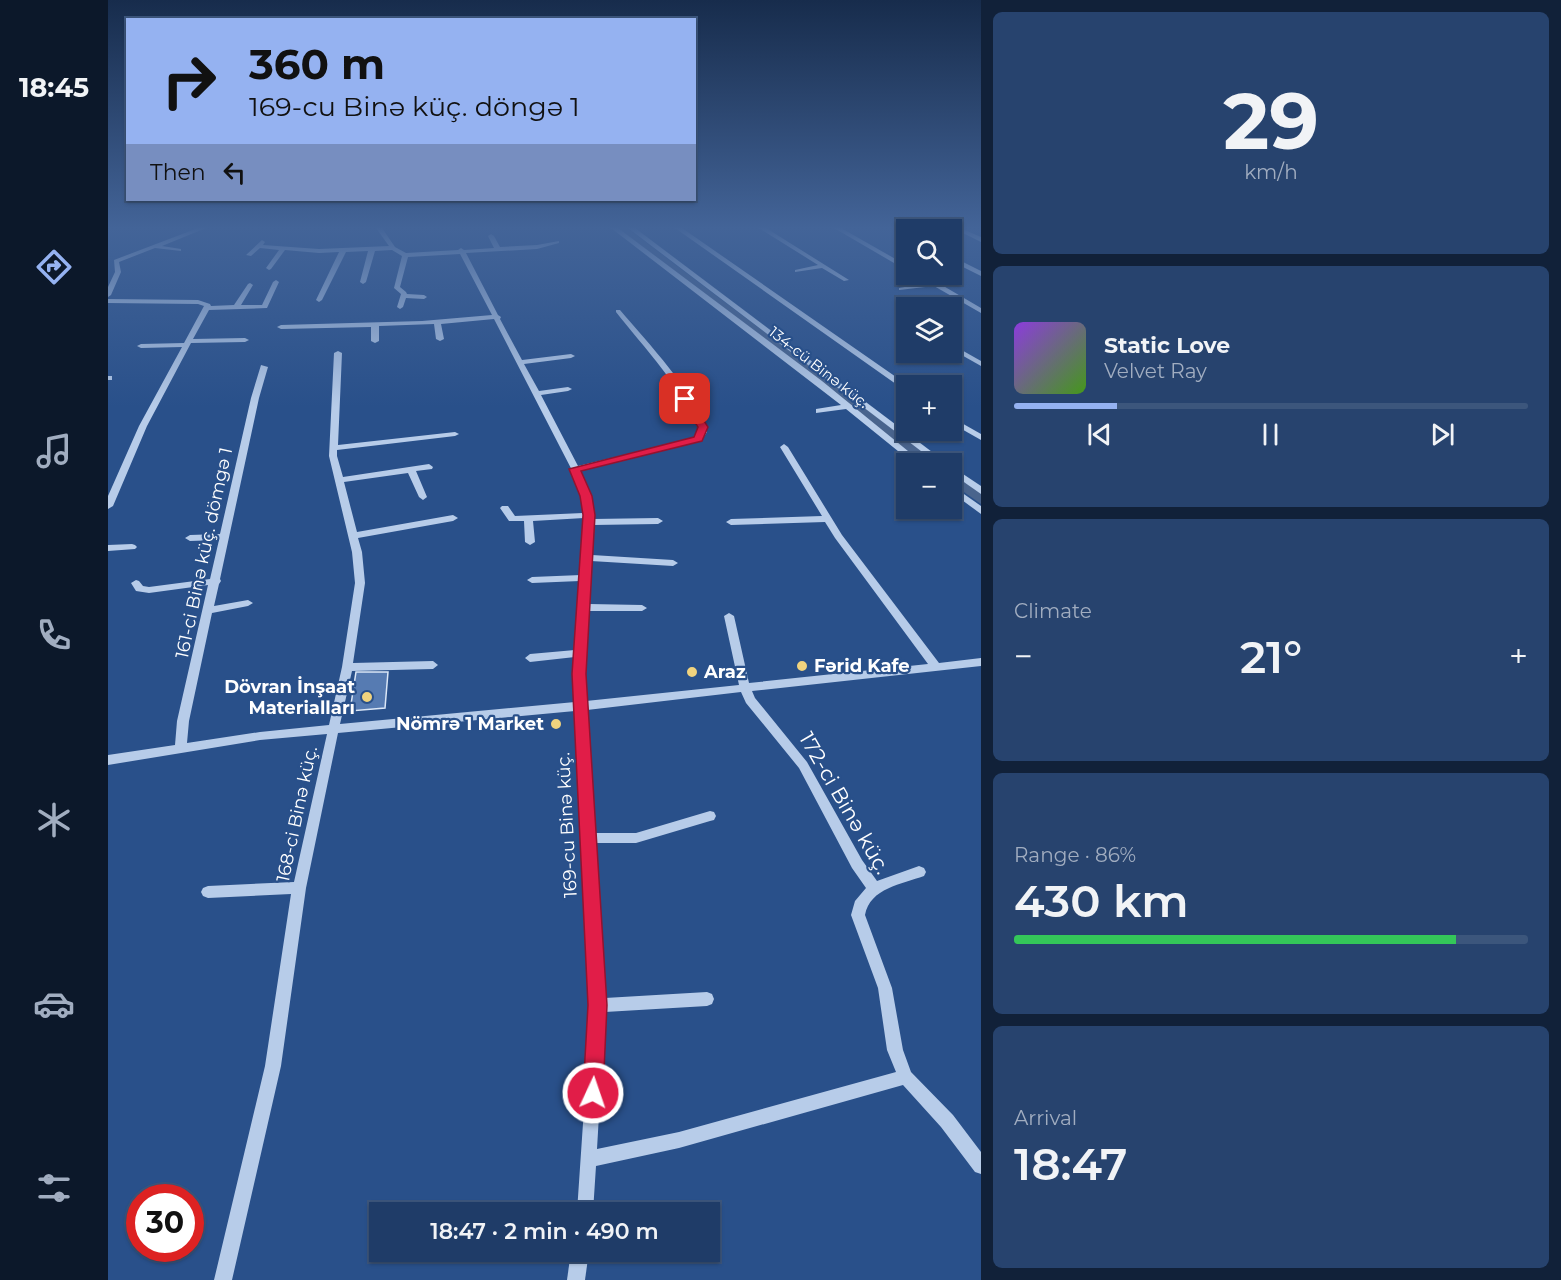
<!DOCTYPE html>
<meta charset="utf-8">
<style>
:root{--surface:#1f3c68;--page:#27436e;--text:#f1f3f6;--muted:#a1adc0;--line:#3c567c;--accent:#95b2f1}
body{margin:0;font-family:Montserrat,sans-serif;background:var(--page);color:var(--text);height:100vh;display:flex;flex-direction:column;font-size:22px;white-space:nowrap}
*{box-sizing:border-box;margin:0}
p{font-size:20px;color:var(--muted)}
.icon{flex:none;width:33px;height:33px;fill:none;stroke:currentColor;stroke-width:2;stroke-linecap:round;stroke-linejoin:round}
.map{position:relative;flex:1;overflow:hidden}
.drawer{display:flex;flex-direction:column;gap:12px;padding:12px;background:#112139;width:580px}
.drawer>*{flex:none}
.banner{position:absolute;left:18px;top:18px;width:570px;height:183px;border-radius:0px;box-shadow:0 2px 4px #0004,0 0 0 2px var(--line);background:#95b2f1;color:#111;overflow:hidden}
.buttons{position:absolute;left:788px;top:219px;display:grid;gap:12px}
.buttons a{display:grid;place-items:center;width:66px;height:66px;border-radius:0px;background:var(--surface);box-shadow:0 2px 4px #0004,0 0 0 2px var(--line);font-size:30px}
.speed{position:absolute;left:18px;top:1184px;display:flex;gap:12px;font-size:30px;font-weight:700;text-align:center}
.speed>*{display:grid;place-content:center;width:78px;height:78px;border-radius:50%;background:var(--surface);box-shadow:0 2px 4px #0004,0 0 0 2px var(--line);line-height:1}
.speed .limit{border:9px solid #d22;background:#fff;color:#111}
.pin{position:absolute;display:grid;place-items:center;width:51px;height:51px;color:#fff;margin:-26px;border-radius:12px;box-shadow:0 3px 9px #0006}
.me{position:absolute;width:66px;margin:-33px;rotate:3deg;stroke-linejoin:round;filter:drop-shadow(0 0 4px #0008)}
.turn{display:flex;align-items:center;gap:21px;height:126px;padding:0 24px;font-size:27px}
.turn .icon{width:78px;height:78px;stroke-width:2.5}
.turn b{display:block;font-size:42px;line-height:51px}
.then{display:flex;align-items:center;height:57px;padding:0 24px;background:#0003;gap:12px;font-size:22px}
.big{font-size:45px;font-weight:600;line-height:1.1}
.drawer .widget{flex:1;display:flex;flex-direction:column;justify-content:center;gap:9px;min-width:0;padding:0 21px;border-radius:9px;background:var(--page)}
.drawer .dial{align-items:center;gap:0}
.dial b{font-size:78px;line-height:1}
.song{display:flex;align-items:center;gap:18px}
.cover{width:72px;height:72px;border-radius:9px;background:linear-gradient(135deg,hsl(270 70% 55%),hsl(100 70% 35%))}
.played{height:6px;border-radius:3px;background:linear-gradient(90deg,var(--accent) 20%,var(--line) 20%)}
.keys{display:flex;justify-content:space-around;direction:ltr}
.heat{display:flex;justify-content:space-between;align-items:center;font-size:33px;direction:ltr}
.charge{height:9px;border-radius:4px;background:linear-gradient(90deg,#34c759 86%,var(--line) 0)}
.trip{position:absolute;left:261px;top:1202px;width:351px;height:60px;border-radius:0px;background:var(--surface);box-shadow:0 2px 4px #0004,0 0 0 2px var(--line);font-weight:600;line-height:60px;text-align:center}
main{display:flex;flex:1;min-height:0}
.menu{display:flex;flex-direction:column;width:108px;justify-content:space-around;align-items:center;background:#0c182a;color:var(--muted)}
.menu .icon{width:42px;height:42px}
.menu .selected{color:var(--accent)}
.menu b{font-size:27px;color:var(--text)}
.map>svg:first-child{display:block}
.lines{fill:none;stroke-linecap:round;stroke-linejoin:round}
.canal{fill:#49648d;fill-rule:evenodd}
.building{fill:#567bb2;stroke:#dbe7f7;stroke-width:1.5}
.minor{fill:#b7cce9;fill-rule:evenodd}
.route{fill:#e11d48;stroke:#92132f;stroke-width:1.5}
.poi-dot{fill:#f0d37e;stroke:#29508a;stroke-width:2}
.labels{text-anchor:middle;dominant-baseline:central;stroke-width:4.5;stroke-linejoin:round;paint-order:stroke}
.far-street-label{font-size:15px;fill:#fff;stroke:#29508a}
.street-label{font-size:18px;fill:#fff;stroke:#29508a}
.poi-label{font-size:18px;font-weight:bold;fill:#fff;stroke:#29508a;text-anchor:start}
.near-street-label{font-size:21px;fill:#fff;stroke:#29508a}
</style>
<main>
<nav class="menu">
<b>18:45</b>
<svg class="icon selected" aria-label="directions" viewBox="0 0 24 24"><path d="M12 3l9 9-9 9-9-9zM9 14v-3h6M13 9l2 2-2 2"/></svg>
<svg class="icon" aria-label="music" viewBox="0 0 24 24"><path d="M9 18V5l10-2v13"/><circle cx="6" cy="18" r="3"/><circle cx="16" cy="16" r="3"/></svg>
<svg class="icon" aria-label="phone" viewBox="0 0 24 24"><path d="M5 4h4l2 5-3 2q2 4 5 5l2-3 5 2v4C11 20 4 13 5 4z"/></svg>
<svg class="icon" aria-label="climate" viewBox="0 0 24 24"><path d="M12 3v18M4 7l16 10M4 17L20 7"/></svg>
<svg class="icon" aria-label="car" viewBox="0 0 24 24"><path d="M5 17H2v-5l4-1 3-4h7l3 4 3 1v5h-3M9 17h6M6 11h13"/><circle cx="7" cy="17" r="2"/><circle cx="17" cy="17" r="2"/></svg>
<svg class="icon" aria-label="filters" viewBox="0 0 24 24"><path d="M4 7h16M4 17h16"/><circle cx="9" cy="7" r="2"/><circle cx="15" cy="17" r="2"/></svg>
</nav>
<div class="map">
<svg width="873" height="1280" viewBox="0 0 873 1280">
<rect width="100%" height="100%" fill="#29508a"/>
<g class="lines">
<g class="canal">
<path d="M510,228H519L831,464H817Z"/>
<path d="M843,473L873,493V504L843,483Z"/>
</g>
</g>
<path class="building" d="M248,672H280L277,708L242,711Z"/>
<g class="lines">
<g class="minor">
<path d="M90,228H98L54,246L73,249V251L47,248L11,262L13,272L3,295L0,297V287L7,272L6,260Z"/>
<path d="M268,228H274L287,247L298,253L350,250L353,248L356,250L386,248L380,236L383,234L386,236L392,247L429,245L451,241V243L429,249L358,253L390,315L393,317L392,319L414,360L463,354L467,356L463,358L416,364L431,391L460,387L464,389L460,391L433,395L470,466L579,440L587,437L591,432C580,394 533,344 508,312V310H512C539,342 588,393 599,432L593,441L472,470L482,496L485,519L550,518L555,521L550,524L485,525L484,555L565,560L570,563L565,566L483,561L481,604L534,605L539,608L534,611H480L476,674L478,701L631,685L616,616L621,613L626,616L641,683L820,664L727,538L717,522L623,525L618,522L623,519L714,516L672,447L676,444L680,447L734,535L831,663L873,658V666L644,691L647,698L699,762L754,860L769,881L811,866L816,868L818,872L816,876C794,884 762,888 757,915L784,988L795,1050L803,1072L845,1115L873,1152V1174L867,1172L833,1127L795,1085L571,1148L488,1166L485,1212H469L483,1005L467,711L230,733L198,888L173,1066L124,1280H106L157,1066L183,894L100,898L95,896L93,892L95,888L100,886L186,882L219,734L152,740L0,765V755L67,745L69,721L100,585L41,593L28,591L23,583L28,580L31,581L35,586L41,587L102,579L111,540L82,541L77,538L82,535L112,534L143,398L153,365L160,367L151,398L112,579L113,581L111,584L106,606L140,600L145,603L140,606L104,613L81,721L79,743L152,732L221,725L234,667L247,583L244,552L221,456L226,353L230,351L234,353L230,445L347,432L351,434L347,436L229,450V456L235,477L321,464L325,467L324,469L308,471L319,497L315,500L311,497L300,473L236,482L249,532L345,515L350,518L345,521L250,538L254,552L257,583L245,663L325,661L330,665L325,669L244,671L232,724L467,702V657L422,662L417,658L422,654L467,650L470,609L469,607L472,581L424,583L419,580L424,577L473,575L476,518L425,521L427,542L422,545L417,542L416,521H401L392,508L394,506H400L407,516L475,513L474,496L468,478L386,319L333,324L336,339L332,341L328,339L326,324L271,326V341L267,343L263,341V327L173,329L169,327L173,325L314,321L384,315L352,254L300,257L292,287L298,292L299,294L316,295L319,297L316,299L298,298L295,307L292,309L289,307L293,294L286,288L294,256L284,250L267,251L258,282L255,284L252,282L260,251L238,252L214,300L211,302L208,300L231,252L211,253L177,250L163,269L161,270L158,268L171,250L152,248L143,256L138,255L154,240L157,242L155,245L211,249L281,246ZM633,692L638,703L691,768L744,868L758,888L747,901L743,915L770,988L779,1050L788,1072L571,1132L489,1149L497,1012L599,1006L604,1004L606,999L604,994L599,992L497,998L487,843H528L602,821L606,820L608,816L606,812L602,811L528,833H486L479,710Z"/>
<path d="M503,228H510L714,381L816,464H806L738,409L708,413V409L733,405Z"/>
<path d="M520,228H527L840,464H830Z"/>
<path d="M567,228H574L801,386H798V389H795Z"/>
<path d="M651,228H658L741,280L736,281L714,268L687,272V270L710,265Z"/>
<path d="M726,228H733L798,265V270Z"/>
<path d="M786,228H793L798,231V235Z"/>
<path d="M845,228H852L873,237V242Z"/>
<path d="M843,256L873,271V276L843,261Z"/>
<path d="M807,274H815L873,308V313L826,286L791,290V288L820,283Z"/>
<path d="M168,280L171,282L159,308L101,310L85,339L137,338L141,340L137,342L83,343L39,426L5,506L0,509V496L31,426L74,347L33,348L29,346L33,344L76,343L96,306L90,304L0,303V299L90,300L102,304L103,306L126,305L140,284L142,283L145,285L133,305H154L165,282Z"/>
<path d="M789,311H793L798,314V319L789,313Z"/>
<path d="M843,344L873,361V366L843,349Z"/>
<rect x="0" y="376" width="4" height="4"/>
<path d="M843,417L873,434V440L843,423Z"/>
<path d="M843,466L873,486V494L843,473Z"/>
<path d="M843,485L873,506V514L843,492Z"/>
<path d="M24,544L27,545L29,547L27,549L0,551V545Z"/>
<path d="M463,1251H481L477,1280H459Z"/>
</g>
</g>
<linearGradient id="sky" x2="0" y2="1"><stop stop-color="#172c4c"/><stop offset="0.56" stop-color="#436498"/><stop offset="1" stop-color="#436498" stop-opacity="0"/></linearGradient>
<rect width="873" height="407" fill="url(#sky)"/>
<path class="route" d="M573,396H580L600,427L594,441L473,471L484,496L487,515L478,674L499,1005L495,1093L492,1100L485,1103L478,1100L475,1093L480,1005L464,674L475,515L472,496L461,469L586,437L590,427L572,399Z"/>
<g class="poi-dot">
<circle cx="694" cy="666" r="6"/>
<circle cx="584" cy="672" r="6"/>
<circle cx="259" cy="697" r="6"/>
<circle cx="448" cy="724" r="6"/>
</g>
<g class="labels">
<g class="far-street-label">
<text transform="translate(711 367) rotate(38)">134-cü Binə küç.</text>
</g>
<g class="street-label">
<text transform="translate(96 553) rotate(-78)">161-ci Binə küç. dömgə 1</text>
<text transform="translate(189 814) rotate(-78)">168-ci Binə küç.</text>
<text transform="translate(459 825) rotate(-93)">169-cu Binə küç.</text>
</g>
<g class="poi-label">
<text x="706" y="666">Fərid Kafe</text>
<text x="596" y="672">Araz</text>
<text x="247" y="687" text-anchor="end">Dövran İnşaat<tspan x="247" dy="21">Materialları</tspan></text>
<text x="436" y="724" text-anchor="end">Nömrə 1 Market</text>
</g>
<g class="near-street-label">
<text transform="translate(737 803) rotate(60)">172-ci Binə küç.</text>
</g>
</g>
</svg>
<div class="buttons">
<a><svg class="icon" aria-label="search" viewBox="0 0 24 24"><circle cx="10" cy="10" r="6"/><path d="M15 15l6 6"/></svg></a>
<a><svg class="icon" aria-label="layers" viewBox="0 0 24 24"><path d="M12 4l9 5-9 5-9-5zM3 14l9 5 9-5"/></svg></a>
<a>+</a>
<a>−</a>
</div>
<div class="speed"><div class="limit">30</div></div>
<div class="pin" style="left:577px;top:399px;background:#d93025"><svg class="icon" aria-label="arrive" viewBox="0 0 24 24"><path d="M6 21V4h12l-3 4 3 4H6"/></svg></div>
<svg class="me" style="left:485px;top:1093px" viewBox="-20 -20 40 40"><circle r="17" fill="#e11d48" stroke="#fff" stroke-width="3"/><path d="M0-11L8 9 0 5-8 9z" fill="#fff"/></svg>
<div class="trip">18:47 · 2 min · 490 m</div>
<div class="banner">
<div class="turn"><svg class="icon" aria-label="right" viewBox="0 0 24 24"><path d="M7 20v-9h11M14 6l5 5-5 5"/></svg><div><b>360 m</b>169-cu Binə küç. döngə 1</div></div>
<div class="then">Then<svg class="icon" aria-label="left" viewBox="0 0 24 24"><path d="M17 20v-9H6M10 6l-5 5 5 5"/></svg></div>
</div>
</div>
<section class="drawer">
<div class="widget dial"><b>29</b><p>km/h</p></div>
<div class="widget">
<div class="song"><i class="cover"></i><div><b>Static Love</b><p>Velvet Ray</p></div></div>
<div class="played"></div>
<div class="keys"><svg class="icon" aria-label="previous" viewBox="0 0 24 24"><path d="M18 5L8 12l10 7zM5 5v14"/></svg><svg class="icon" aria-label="pause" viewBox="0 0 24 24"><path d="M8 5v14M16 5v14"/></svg><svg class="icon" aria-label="next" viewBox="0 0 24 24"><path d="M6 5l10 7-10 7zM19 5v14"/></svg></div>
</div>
<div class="widget"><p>Climate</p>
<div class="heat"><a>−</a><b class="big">21°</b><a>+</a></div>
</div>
<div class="widget"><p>Range · 86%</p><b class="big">430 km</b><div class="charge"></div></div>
<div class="widget"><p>Arrival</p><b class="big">18:47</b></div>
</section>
</main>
